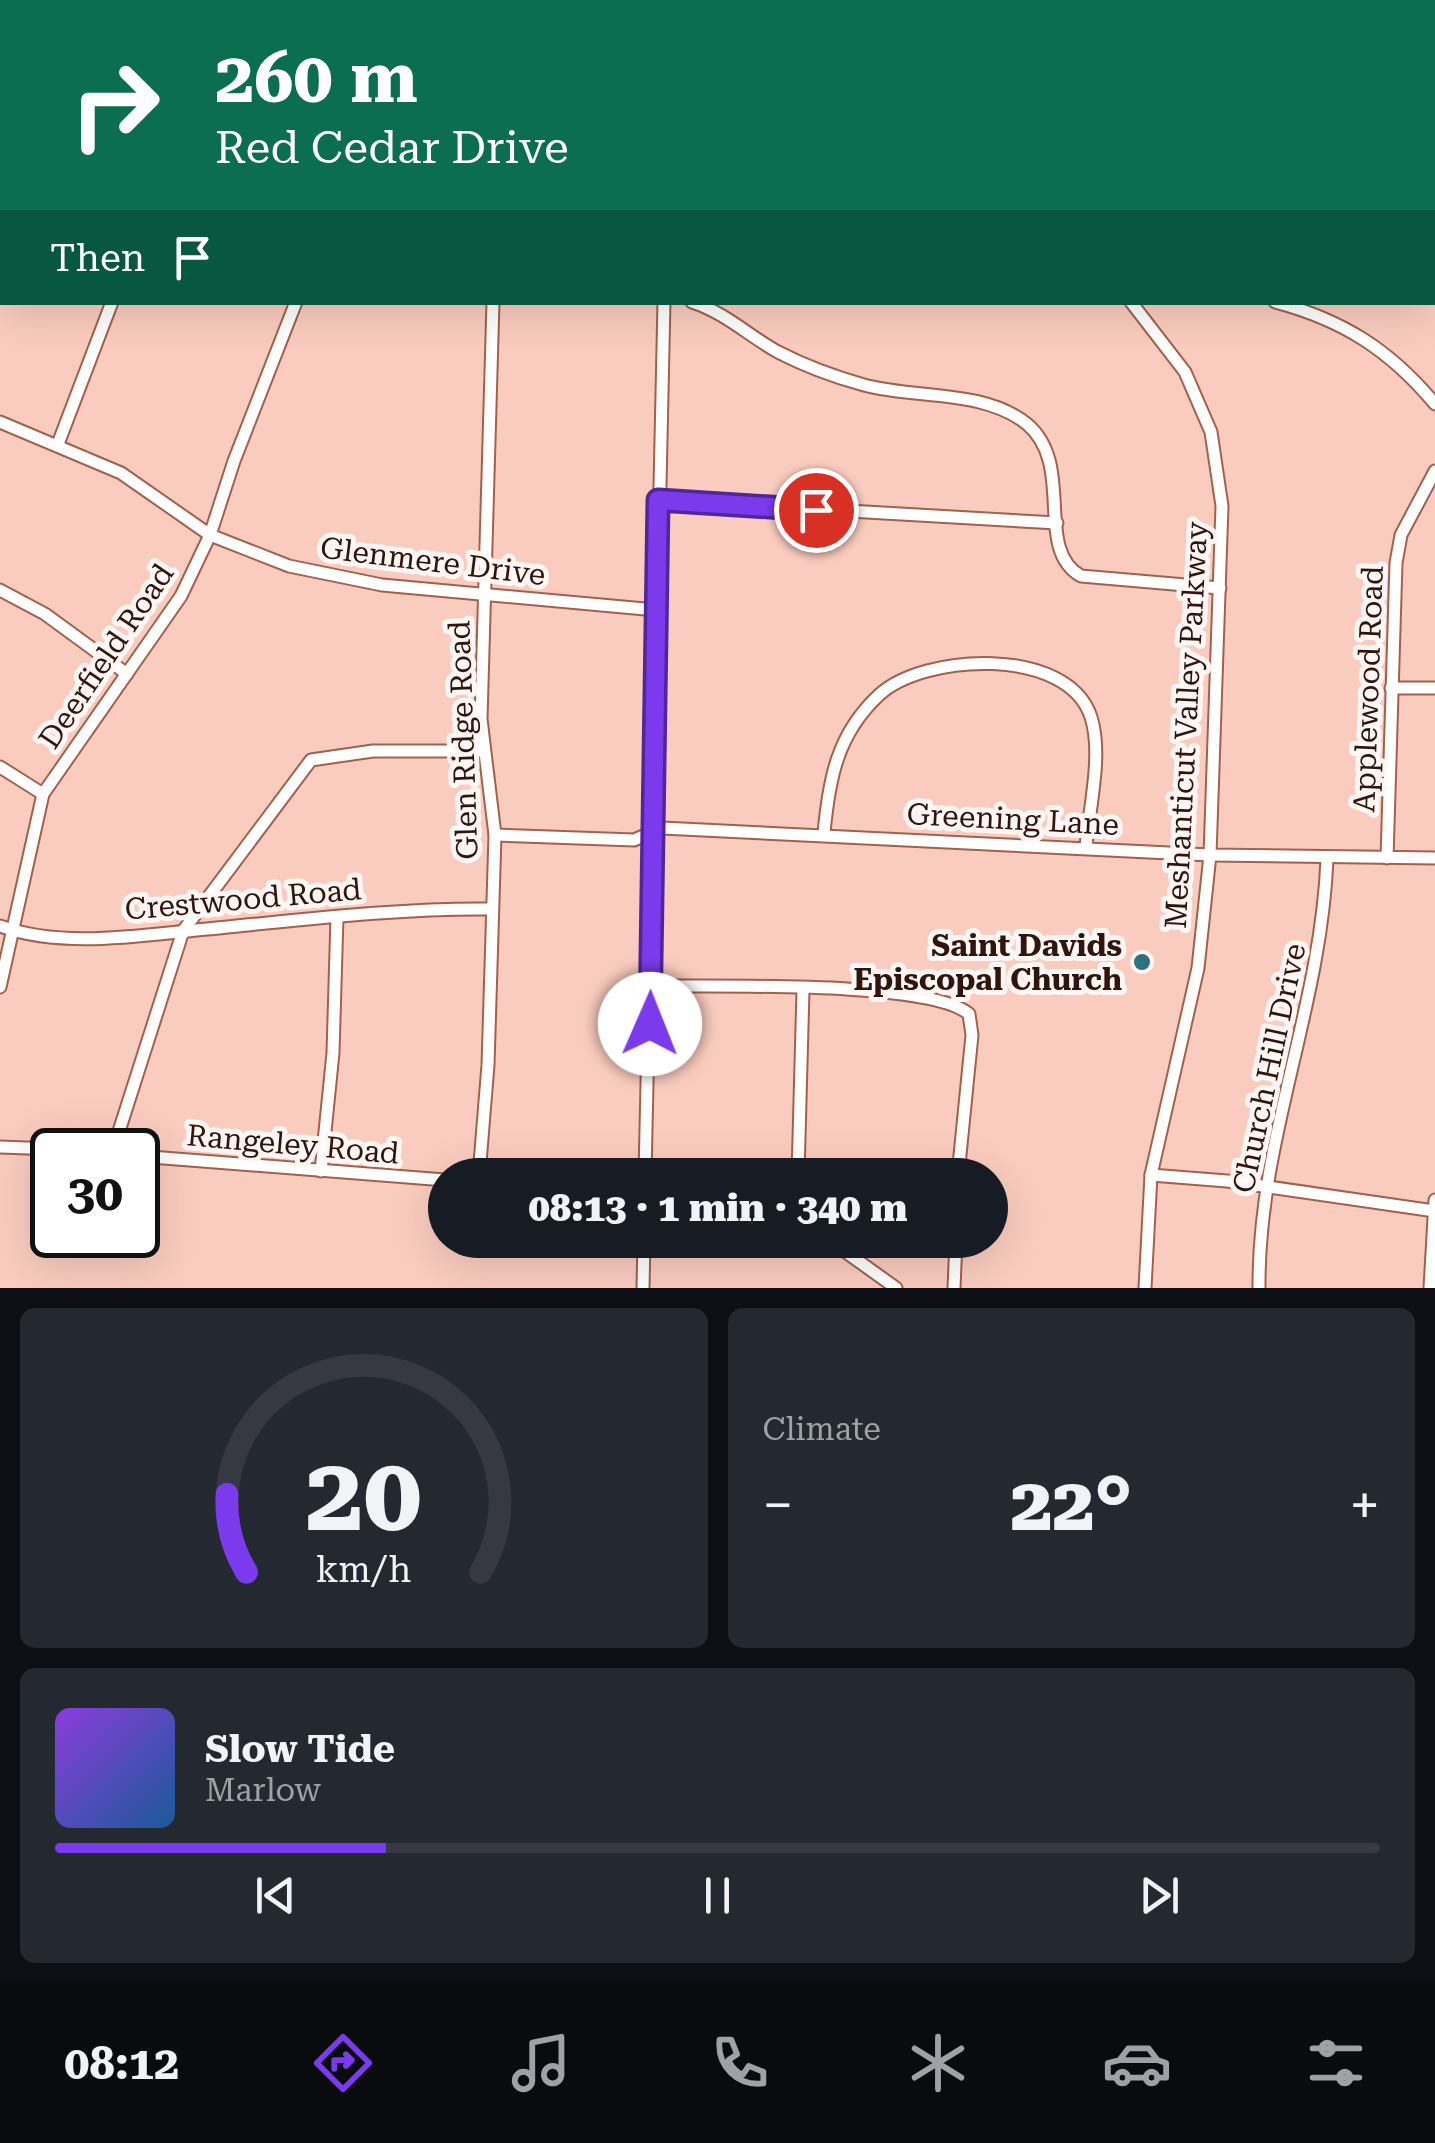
<!DOCTYPE html>
<meta charset="utf-8">
<style>
:root{--surface:#171b24;--page:#242831;--text:#f1f3f6;--muted:#9ea1a6;--line:#363941;--accent:#7c3aed}
body{margin:0;font-family:"Roboto Serif",serif;background:var(--page);color:var(--text);height:100vh;display:flex;flex-direction:column;font-size:38px;white-space:nowrap}
*{box-sizing:border-box;margin:0}
p{font-size:32px;color:var(--muted)}
.icon{flex:none;width:55px;height:55px;fill:none;stroke:currentColor;stroke-width:2;stroke-linecap:round;stroke-linejoin:round}
.map{position:relative;height:1288px;overflow:hidden}
.panel{display:flex;flex-direction:column;gap:20px;padding:20px;background:#0d0f14;flex:1}
.panel>*{flex:none}
.guide{position:absolute;left:0px;top:0px;width:1435px;height:305px;box-shadow:0 10px 40px #0002;background:#0b6e4f;color:#fff;overflow:hidden}
.speed{position:absolute;left:30px;top:1128px;display:flex;gap:20px;font-size:50px;font-weight:700;text-align:center}
.speed>*{display:grid;place-content:center;width:130px;height:130px;border-radius:50%;background:var(--surface);box-shadow:0 10px 40px #0002;line-height:1}
.speed .limit{border:5px solid #111;border-radius:15px;background:#fff;color:#111}
.pin{position:absolute;display:grid;place-items:center;width:85px;height:85px;color:#fff;margin:-42px;border:5px solid #fff;border-radius:50%;box-shadow:0 2px 10px #0007}
.me{position:absolute;width:110px;margin:-55px;rotate:1deg;stroke-linejoin:round;filter:drop-shadow(0 0 8px #0008)}
.turn{display:flex;align-items:center;gap:35px;height:210px;padding:0 50px;font-size:45px}
.turn .icon{width:130px;height:130px;stroke-width:2.5}
.turn b{display:block;font-size:70px;line-height:85px}
.then{display:flex;align-items:center;height:95px;padding:0 50px;background:#0003;gap:20px;font-size:38px}
.big{font-size:75px;font-weight:800;line-height:1.1}
.panel .tile{flex:1;display:flex;flex-direction:column;justify-content:center;gap:15px;min-width:0;padding:0 35px;border-radius:15px;background:var(--page)}
.panel .dial{align-items:center;gap:0}
.dial svg{height:260px;overflow:visible;fill:none;stroke:var(--line);stroke-width:7;stroke-linecap:round;text-anchor:middle}
.dial text{fill:var(--text);stroke:none}
.song{display:flex;align-items:center;gap:30px}
.cover{width:120px;height:120px;border-radius:15px;background:linear-gradient(135deg,hsl(270 70% 55%),hsl(210 70% 35%))}
.played{height:10px;border-radius:5px;background:linear-gradient(90deg,var(--accent) 25%,var(--line) 25%)}
.keys{display:flex;justify-content:space-around;direction:ltr}
.heat{display:flex;justify-content:space-between;align-items:center;font-size:55px;direction:ltr}
.panel .tiles{flex:1;display:grid;gap:20px;grid-template-columns:1fr 1fr}
.tile:last-child{grid-column:span 2}
.trip{position:absolute;left:428px;top:1158px;width:580px;height:100px;border-radius:50px;background:var(--surface);box-shadow:0 10px 40px #0002;font-weight:800;line-height:100px;text-align:center}
.tabs{display:flex;height:160px;justify-content:space-around;align-items:center;background:#090b0e;color:var(--muted)}
.tabs .icon{width:70px;height:70px}
.tabs .current{color:var(--accent)}
.tabs b{font-size:45px;color:var(--text)}
.map>svg:first-child{display:block}
.lines{fill:none;stroke-linecap:round;stroke-linejoin:round}
.street-casing{stroke:#a2604d;stroke-width:15}
.secondary-casing{stroke:#a2604d;stroke-width:19}
.primary-casing{stroke:#935c7b;stroke-width:21}
.street{stroke:#fff;stroke-width:11}
.secondary{stroke:#efdae9;stroke-width:15}
.primary{stroke:#dfb5d3;stroke-width:18}
.route-casing{stroke:#51269a;stroke-width:25}
.route{stroke:#7c3aed;stroke-width:18}
.poi-dot{fill:#2e7282;stroke:#fff7f5;stroke-width:4}
.labels{text-anchor:middle;dominant-baseline:central;stroke-width:10;stroke-linejoin:round;paint-order:stroke}
.street-label{font-size:30px;fill:#2f150d;stroke:#fff7f5}
.poi-label{font-size:30px;font-weight:bold;fill:#2f150d;stroke:#fff7f5;text-anchor:end}
</style>
<div class="map">
<svg width="1435" height="1288" viewBox="0 0 1435 1288">
<rect width="100%" height="100%" fill="#faccbf"/>
<g class="lines">
<defs>
<g id="street">
<path d="M466,0L467,2"/>
<path d="M700,0L701,2"/>
<path d="M326,2L329,0"/>
<path d="M1313,2L1320,0"/>
<path d="M1432,183H1435"/>
<path d="M692,302C724,312 749,336 778,352C805,366 835,377 864,385C915,399 984,389 1027,424C1076,465 1033,549 1081,576L1220,588"/>
<path d="M1131,302L1185,372L1211,432L1222,506L1210,855L1198,968L1151,1175L1145,1288"/>
<path d="M1275,302C1343,320 1390,350 1435,404"/>
<path d="M0,422L121,473L210,535L289,566L382,585L656,610"/>
<path d="M58,444L112,302"/>
<path d="M657,500L1057,523"/>
<path d="M0,590L45,614L127,674"/>
<path d="M1391,688H1435"/>
<path d="M0,767L43,794"/>
<path d="M824,833C829,779 837,734 879,695C924,653 1068,646 1091,717C1103,755 1089,808 1086,847"/>
<path d="M495,835L634,840L662,828L1210,855L1435,858"/>
<path d="M1387,858L1396,563L1401,535L1435,471"/>
<path d="M0,926C62,949 142,935 207,929C301,920 396,908 491,909"/>
<path d="M651,986C712,987 930,980 969,1014L972,1035L958,1175"/>
<path d="M0,987L43,794L181,596L210,535L234,461L296,302"/>
<path d="M0,1147L81,1150"/>
<path d="M113,1150L183,931L311,760L373,751H483"/>
<path d="M138,1156L445,1180"/>
<path d="M321,1171L333,1053L337,917"/>
<path d="M479,1175L488,1065L495,835L481,719L493,302"/>
<path d="M645,1175L664,302"/>
<path d="M798,1175L803,990"/>
<path d="M1151,1175L1227,1181L1435,1211"/>
<path d="M829,1240L896,1288"/>
<path d="M643,1288L644,1240"/>
<path d="M954,1288L956,1240"/>
<path d="M1259,1288C1258,1139 1321,1009 1327,859"/>
<path d="M1430,1288L1435,1200"/>
</g>
<g id="secondary">
<path d="M74,2L76,0"/>
<path d="M0,118L2,113"/>
</g>
<g id="primary">
<path d="M21,2L22,0"/>
<path d="M0,38L2,34"/>
</g>
</defs>
<use href="#street" class="street-casing"/>
<use href="#secondary" class="secondary-casing"/>
<use href="#primary" class="primary-casing"/>
<use href="#street" class="street"/>
<use href="#secondary" class="secondary"/>
<use href="#primary" class="primary"/>
</g>
<g class="lines">
<defs>
<path id="route" d="M650,1024L658,500L816,510"/>
</defs>
<use href="#route" class="route-casing"/>
<use href="#route" class="route"/>
</g>
<circle class="poi-dot" cx="1142" cy="962" r="10"/>
<g class="labels">
<g class="street-label">
<text transform="translate(433 561) rotate(7)">Glenmere Drive</text>
<text transform="translate(106 656) rotate(-56)">Deerfield Road</text>
<text transform="translate(1368 689) rotate(-88)">Applewood Road</text>
<text transform="translate(1186 725) rotate(-87)">Meshanticut Valley Parkway</text>
<text transform="translate(463 740) rotate(-92)">Glen Ridge Road</text>
<text transform="translate(1013 819) rotate(3)">Greening Lane</text>
<text transform="translate(243 899) rotate(-5)">Crestwood Road</text>
<text transform="translate(1269 1068) rotate(-78)">Church Hill Drive</text>
<text transform="translate(293 1144) rotate(5)">Rangeley Road</text>
</g>
<g class="poi-label">
<text x="1122" y="945">Saint Davids<tspan x="1122" dy="34">Episcopal Church</tspan></text>
</g>
</g>
</svg>
<div class="speed"><div class="limit">30</div></div>
<div class="pin" style="left:816px;top:510px;background:#d93025"><svg class="icon" aria-label="arrive" viewBox="0 0 24 24"><path d="M6 21V4h12l-3 4 3 4H6"/></svg></div>
<svg class="me" style="left:650px;top:1024px" viewBox="-20 -20 40 40"><circle r="19" fill="#fff"/><path d="M0-13L10 11 0 6-10 11z" fill="#7c3aed"/></svg>
<div class="trip">08:13 · 1 min · 340 m</div>
<div class="guide">
<div class="turn"><svg class="icon" aria-label="right" viewBox="0 0 24 24"><path d="M7 20v-9h11M14 6l5 5-5 5"/></svg><div><b>260 m</b>Red Cedar Drive</div></div>
<div class="then">Then<svg class="icon" aria-label="arrive" viewBox="0 0 24 24"><path d="M6 21V4h12l-3 4 3 4H6"/></svg></div>
</div>
</div>
<section class="panel">
<div class="tiles">
<div class="tile dial"><svg viewBox="0 0 100 80">
<path d="M14 69A42 42 0 1 1 86 69"/>
<path d="M14 69A42 42 0 0 1 8 45" stroke="#7c3aed"/>
<text x="50" y="56" font-size="32" font-weight="700">20</text>
<text x="50" y="72" font-size="11">km/h</text>
</svg></div>
<div class="tile"><p>Climate</p>
<div class="heat"><a>−</a><b class="big">22°</b><a>+</a></div>
</div>
<div class="tile">
<div class="song"><i class="cover"></i><div><b>Slow Tide</b><p>Marlow</p></div></div>
<div class="played"></div>
<div class="keys"><svg class="icon" aria-label="previous" viewBox="0 0 24 24"><path d="M18 5L8 12l10 7zM5 5v14"/></svg><svg class="icon" aria-label="pause" viewBox="0 0 24 24"><path d="M8 5v14M16 5v14"/></svg><svg class="icon" aria-label="next" viewBox="0 0 24 24"><path d="M6 5l10 7-10 7zM19 5v14"/></svg></div>
</div>
</div>
</section>
<nav class="tabs">
<b>08:12</b>
<svg class="icon current" aria-label="directions" viewBox="0 0 24 24"><path d="M12 3l9 9-9 9-9-9zM9 14v-3h6M13 9l2 2-2 2"/></svg>
<svg class="icon" aria-label="music" viewBox="0 0 24 24"><path d="M9 18V5l10-2v13"/><circle cx="6" cy="18" r="3"/><circle cx="16" cy="16" r="3"/></svg>
<svg class="icon" aria-label="phone" viewBox="0 0 24 24"><path d="M5 4h4l2 5-3 2q2 4 5 5l2-3 5 2v4C11 20 4 13 5 4z"/></svg>
<svg class="icon" aria-label="climate" viewBox="0 0 24 24"><path d="M12 3v18M4 7l16 10M4 17L20 7"/></svg>
<svg class="icon" aria-label="car" viewBox="0 0 24 24"><path d="M5 17H2v-5l4-1 3-4h7l3 4 3 1v5h-3M9 17h6M6 11h13"/><circle cx="7" cy="17" r="2"/><circle cx="17" cy="17" r="2"/></svg>
<svg class="icon" aria-label="filters" viewBox="0 0 24 24"><path d="M4 7h16M4 17h16"/><circle cx="9" cy="7" r="2"/><circle cx="15" cy="17" r="2"/></svg>
</nav>
